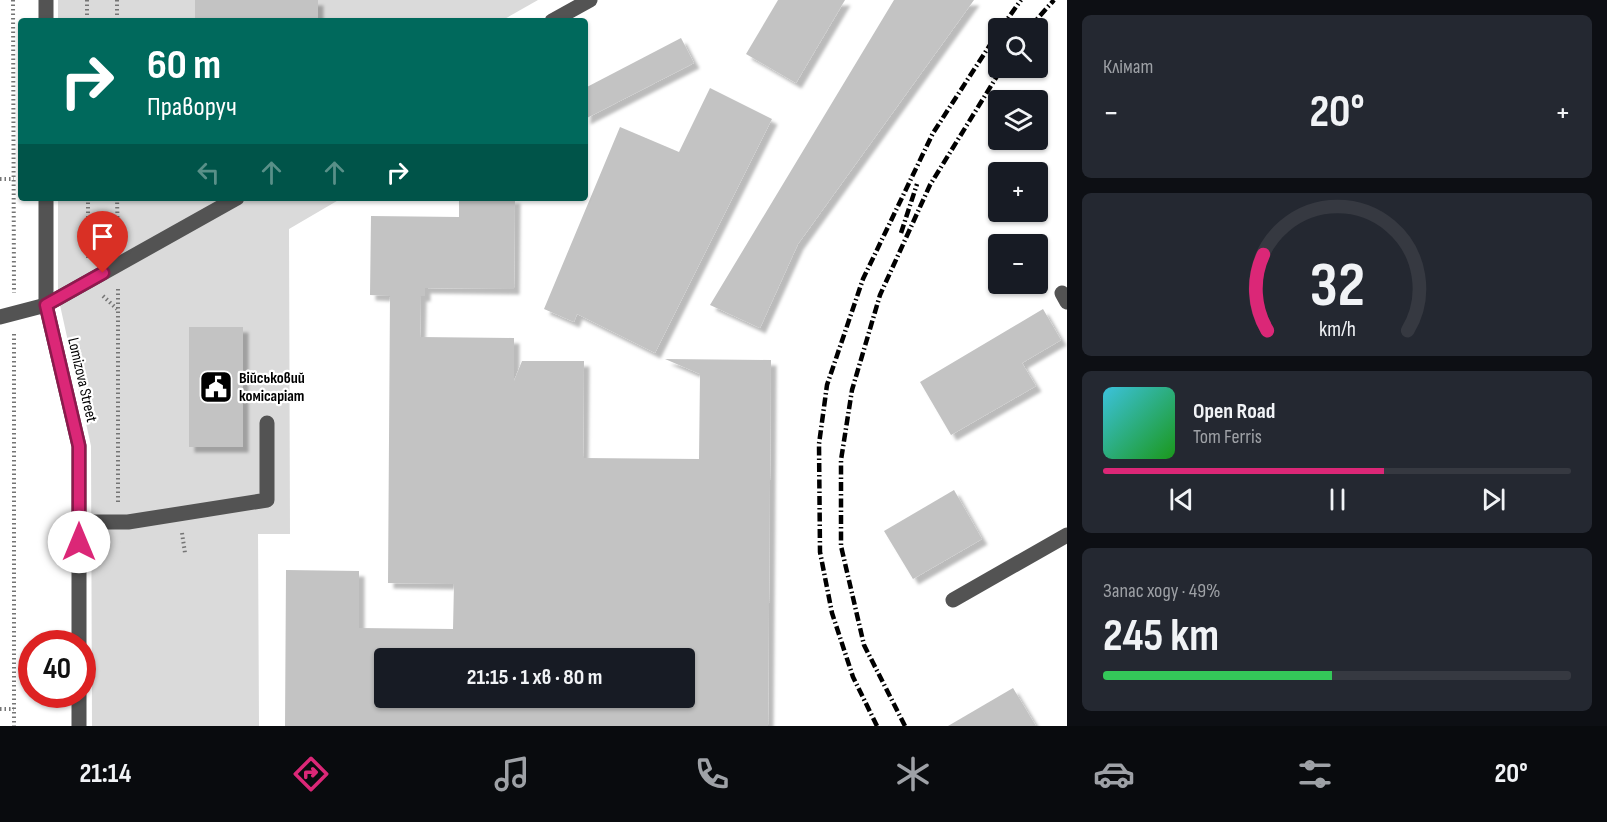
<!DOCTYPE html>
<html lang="uk">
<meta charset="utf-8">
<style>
:root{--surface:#171b24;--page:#242831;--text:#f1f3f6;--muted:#9ea1a6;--line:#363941;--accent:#db2777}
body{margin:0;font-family:"Sofia Sans Condensed",sans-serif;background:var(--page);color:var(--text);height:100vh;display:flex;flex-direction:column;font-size:22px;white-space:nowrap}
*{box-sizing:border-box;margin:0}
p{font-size:20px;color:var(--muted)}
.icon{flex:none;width:33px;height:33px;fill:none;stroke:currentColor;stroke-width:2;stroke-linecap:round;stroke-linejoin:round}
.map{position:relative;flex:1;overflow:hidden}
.details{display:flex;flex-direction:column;gap:15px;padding:15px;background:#0d0f14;width:540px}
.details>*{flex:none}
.guide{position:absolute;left:18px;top:18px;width:570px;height:183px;border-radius:6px;box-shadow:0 2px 4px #0004;background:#00695c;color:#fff;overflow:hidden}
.controls{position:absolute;left:988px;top:18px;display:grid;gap:12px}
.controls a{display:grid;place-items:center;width:60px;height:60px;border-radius:6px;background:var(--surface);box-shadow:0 2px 4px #0004;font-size:30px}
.speed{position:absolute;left:18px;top:630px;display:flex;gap:12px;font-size:30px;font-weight:700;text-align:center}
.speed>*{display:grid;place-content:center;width:78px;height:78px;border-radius:50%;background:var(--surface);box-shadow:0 2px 4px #0004;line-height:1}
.speed .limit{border:9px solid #d22;background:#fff;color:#111}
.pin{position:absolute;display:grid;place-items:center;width:51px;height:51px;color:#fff;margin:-62px -26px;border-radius:50% 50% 50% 0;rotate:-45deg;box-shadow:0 0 6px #0007}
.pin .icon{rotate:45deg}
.me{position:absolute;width:66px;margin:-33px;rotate:0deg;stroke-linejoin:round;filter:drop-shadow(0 0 4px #0008)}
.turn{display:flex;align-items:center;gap:21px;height:126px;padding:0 30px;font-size:27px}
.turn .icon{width:78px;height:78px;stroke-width:2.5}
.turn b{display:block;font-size:42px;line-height:51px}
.lanes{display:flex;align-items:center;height:57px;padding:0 30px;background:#0003;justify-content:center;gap:30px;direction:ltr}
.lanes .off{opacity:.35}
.big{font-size:45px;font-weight:700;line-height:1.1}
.details .widget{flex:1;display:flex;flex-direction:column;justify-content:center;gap:9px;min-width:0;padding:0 21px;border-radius:9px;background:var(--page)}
.details .dial{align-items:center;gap:0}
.dial svg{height:156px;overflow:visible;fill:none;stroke:var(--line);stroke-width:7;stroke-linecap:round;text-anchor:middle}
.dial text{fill:var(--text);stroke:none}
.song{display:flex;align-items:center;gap:18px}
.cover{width:72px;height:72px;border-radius:9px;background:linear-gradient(135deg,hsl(190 70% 55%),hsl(120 70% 35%))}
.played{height:6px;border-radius:3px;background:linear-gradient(90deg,var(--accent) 60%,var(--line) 60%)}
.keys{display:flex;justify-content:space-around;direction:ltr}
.heat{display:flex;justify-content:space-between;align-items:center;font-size:33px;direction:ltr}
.charge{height:9px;border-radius:4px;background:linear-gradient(90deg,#34c759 49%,var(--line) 0)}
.trip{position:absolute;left:374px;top:648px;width:321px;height:60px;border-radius:6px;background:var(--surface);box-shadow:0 2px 4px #0004;font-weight:700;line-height:60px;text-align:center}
.tabs{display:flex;height:96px;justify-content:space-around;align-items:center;background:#090b0e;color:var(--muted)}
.tabs .icon{width:42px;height:42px}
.tabs .selected{color:var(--accent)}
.tabs b{font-size:27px;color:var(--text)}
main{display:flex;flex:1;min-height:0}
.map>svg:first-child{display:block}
.green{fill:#dadada}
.building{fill:#c3c3c3;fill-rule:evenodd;filter:url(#shadow)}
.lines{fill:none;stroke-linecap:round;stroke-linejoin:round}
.path{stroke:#757575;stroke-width:4;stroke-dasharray:1.5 3;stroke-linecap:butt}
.minor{stroke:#535353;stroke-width:15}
.rail{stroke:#000;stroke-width:4.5;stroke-dasharray:9 3 1.5 3;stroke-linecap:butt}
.route-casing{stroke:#8e194d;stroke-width:15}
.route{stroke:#db2777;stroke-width:10}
.labels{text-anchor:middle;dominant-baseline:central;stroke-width:4.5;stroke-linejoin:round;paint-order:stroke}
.poi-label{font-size:16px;font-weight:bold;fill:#000;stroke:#fff;text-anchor:start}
.street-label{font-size:16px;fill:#000;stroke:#fff}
</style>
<main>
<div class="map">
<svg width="1067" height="726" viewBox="0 0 1067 726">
<defs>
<filter id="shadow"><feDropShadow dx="5.5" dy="5.5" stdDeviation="1.5" flood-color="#0004"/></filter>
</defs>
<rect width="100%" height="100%" fill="#fff"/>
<g class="green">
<path d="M58,0H538L501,21H58Z"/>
<path d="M58,198H342L289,229L290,534H258L259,726H92L91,446L58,296Z"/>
</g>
<g class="building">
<rect x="195" y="0" width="123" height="21"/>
<path d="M778,0H845L796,83L746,54Z"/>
<path d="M894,0H974L798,244L760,328L710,305Z"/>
<path d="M681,38L694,63L585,119V88Z"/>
<path d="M710,88L772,119L655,353L577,314L574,322L544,309L620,127L679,152Z"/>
<path d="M459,198H515L514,289L425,288V296H421L420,337L514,338V381L522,361H584L583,458L699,459L700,374L665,359L771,360L768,726H285L286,570L359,571V628L453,629L454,584L388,583L390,296L370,295L371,216L459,217ZM384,658H684V698H384Z"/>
<path d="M1043,309L1061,340L1022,363L1036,386L951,435L920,382Z"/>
<rect x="189" y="327" width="54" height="120"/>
<path d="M954,490L982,539L913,579L884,531Z"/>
<path d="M1013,688L1036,726H948Z"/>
</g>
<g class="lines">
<g class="path">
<path d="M13,0L14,293"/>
<path d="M87,0V21"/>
<path d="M117,0V21"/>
<path d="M0,179H14"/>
<path d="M88,198V259"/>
<path d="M117,198L118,242"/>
<path d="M118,289V503"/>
<path d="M103,296L117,309"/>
<path d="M14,334V726"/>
<path d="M182,533L185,553"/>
<path d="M0,709H14"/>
</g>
<g class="minor">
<path d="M46,0V21"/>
<path d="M552,21L590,0"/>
<path d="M46,198V305L79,446V644"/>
<path d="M1062,293L1067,302"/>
<path d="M0,317L46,305L237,198"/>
<path d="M79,522H128L267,500V423"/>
<path d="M953,600L1067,535"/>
<path d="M79,694V726"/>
</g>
<g class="rail">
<path d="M1001,28L1021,0"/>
<path d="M1029,28L1054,0"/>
<path d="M901,233L917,184"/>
<path d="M877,726L853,677L832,613L820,552L819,444L827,385L863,279L933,133L999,31"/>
<path d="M905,726L864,645L841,546V460L852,390L880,295L930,185L1002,68"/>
</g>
</g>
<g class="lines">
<defs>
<path id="route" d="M79,542V446L46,305L103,273"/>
</defs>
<use href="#route" class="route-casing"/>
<use href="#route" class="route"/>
</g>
<defs>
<symbol id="civic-square" viewBox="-11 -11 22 22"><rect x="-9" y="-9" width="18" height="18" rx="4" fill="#000" stroke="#fff"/><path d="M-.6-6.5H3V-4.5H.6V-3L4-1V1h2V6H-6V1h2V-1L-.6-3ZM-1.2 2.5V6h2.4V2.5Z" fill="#fff"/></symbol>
</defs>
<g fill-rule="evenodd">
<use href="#civic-square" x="197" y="368" width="38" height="38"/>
</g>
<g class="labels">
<g class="poi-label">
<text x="239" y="378">Військовий<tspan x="239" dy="18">комісаріат</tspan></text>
</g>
<g class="street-label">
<text transform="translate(82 380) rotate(77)">Lomizova Street</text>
</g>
</g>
</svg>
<div class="controls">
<a><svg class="icon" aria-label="search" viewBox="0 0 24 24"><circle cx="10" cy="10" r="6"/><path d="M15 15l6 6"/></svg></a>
<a><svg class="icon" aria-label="layers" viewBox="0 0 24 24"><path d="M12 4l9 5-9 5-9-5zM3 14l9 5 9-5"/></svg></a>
<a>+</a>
<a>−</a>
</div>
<div class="speed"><div class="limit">40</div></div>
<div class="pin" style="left:103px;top:273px;background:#d93025"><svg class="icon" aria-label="arrive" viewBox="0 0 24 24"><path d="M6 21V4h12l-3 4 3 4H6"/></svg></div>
<svg class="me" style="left:79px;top:542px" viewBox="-20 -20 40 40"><circle r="19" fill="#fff"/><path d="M0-13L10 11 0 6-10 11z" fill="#db2777"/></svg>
<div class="trip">21:15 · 1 хв · 80 m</div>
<div class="guide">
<div class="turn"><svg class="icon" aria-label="right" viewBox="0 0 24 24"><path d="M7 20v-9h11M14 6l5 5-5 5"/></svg><div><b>60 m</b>Праворуч</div></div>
<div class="lanes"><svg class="icon off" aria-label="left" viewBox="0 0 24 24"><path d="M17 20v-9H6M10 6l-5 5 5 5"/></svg><svg class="icon off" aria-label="ahead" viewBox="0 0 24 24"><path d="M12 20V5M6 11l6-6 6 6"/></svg><svg class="icon off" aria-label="ahead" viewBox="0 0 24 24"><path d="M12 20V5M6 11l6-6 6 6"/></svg><svg class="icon" aria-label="right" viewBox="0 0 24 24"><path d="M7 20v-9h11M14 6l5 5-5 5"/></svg></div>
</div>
</div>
<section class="details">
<div class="widget"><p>Клімат</p>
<div class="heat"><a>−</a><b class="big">20°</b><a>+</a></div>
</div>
<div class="widget dial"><svg viewBox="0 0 100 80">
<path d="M14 69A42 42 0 1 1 86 69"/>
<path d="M14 69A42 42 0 0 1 12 30" stroke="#db2777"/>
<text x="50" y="56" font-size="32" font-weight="700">32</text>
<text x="50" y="72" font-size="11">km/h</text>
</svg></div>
<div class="widget">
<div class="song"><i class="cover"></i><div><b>Open Road</b><p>Tom Ferris</p></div></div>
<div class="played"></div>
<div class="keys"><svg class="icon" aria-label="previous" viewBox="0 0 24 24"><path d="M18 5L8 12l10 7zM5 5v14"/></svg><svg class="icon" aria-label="pause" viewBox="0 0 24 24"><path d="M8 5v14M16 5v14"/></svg><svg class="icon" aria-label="next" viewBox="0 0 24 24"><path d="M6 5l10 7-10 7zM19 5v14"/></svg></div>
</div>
<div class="widget"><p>Запас ходу · 49%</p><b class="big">245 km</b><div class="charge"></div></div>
</section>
</main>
<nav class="tabs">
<b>21:14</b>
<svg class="icon selected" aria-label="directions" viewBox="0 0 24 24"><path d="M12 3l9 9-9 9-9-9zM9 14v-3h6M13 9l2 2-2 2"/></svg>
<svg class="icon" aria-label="music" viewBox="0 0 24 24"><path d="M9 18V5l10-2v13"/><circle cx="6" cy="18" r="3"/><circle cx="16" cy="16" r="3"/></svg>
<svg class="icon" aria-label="phone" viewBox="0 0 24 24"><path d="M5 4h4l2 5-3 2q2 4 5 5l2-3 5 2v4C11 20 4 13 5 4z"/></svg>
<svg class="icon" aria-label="climate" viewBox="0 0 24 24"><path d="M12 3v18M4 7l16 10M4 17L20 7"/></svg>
<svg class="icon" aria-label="car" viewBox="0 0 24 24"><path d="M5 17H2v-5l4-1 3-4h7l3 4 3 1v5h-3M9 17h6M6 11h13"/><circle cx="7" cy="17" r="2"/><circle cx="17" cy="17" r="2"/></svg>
<svg class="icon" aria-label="filters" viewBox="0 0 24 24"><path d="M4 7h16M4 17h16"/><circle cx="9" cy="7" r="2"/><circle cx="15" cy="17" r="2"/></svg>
<b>20°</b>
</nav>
